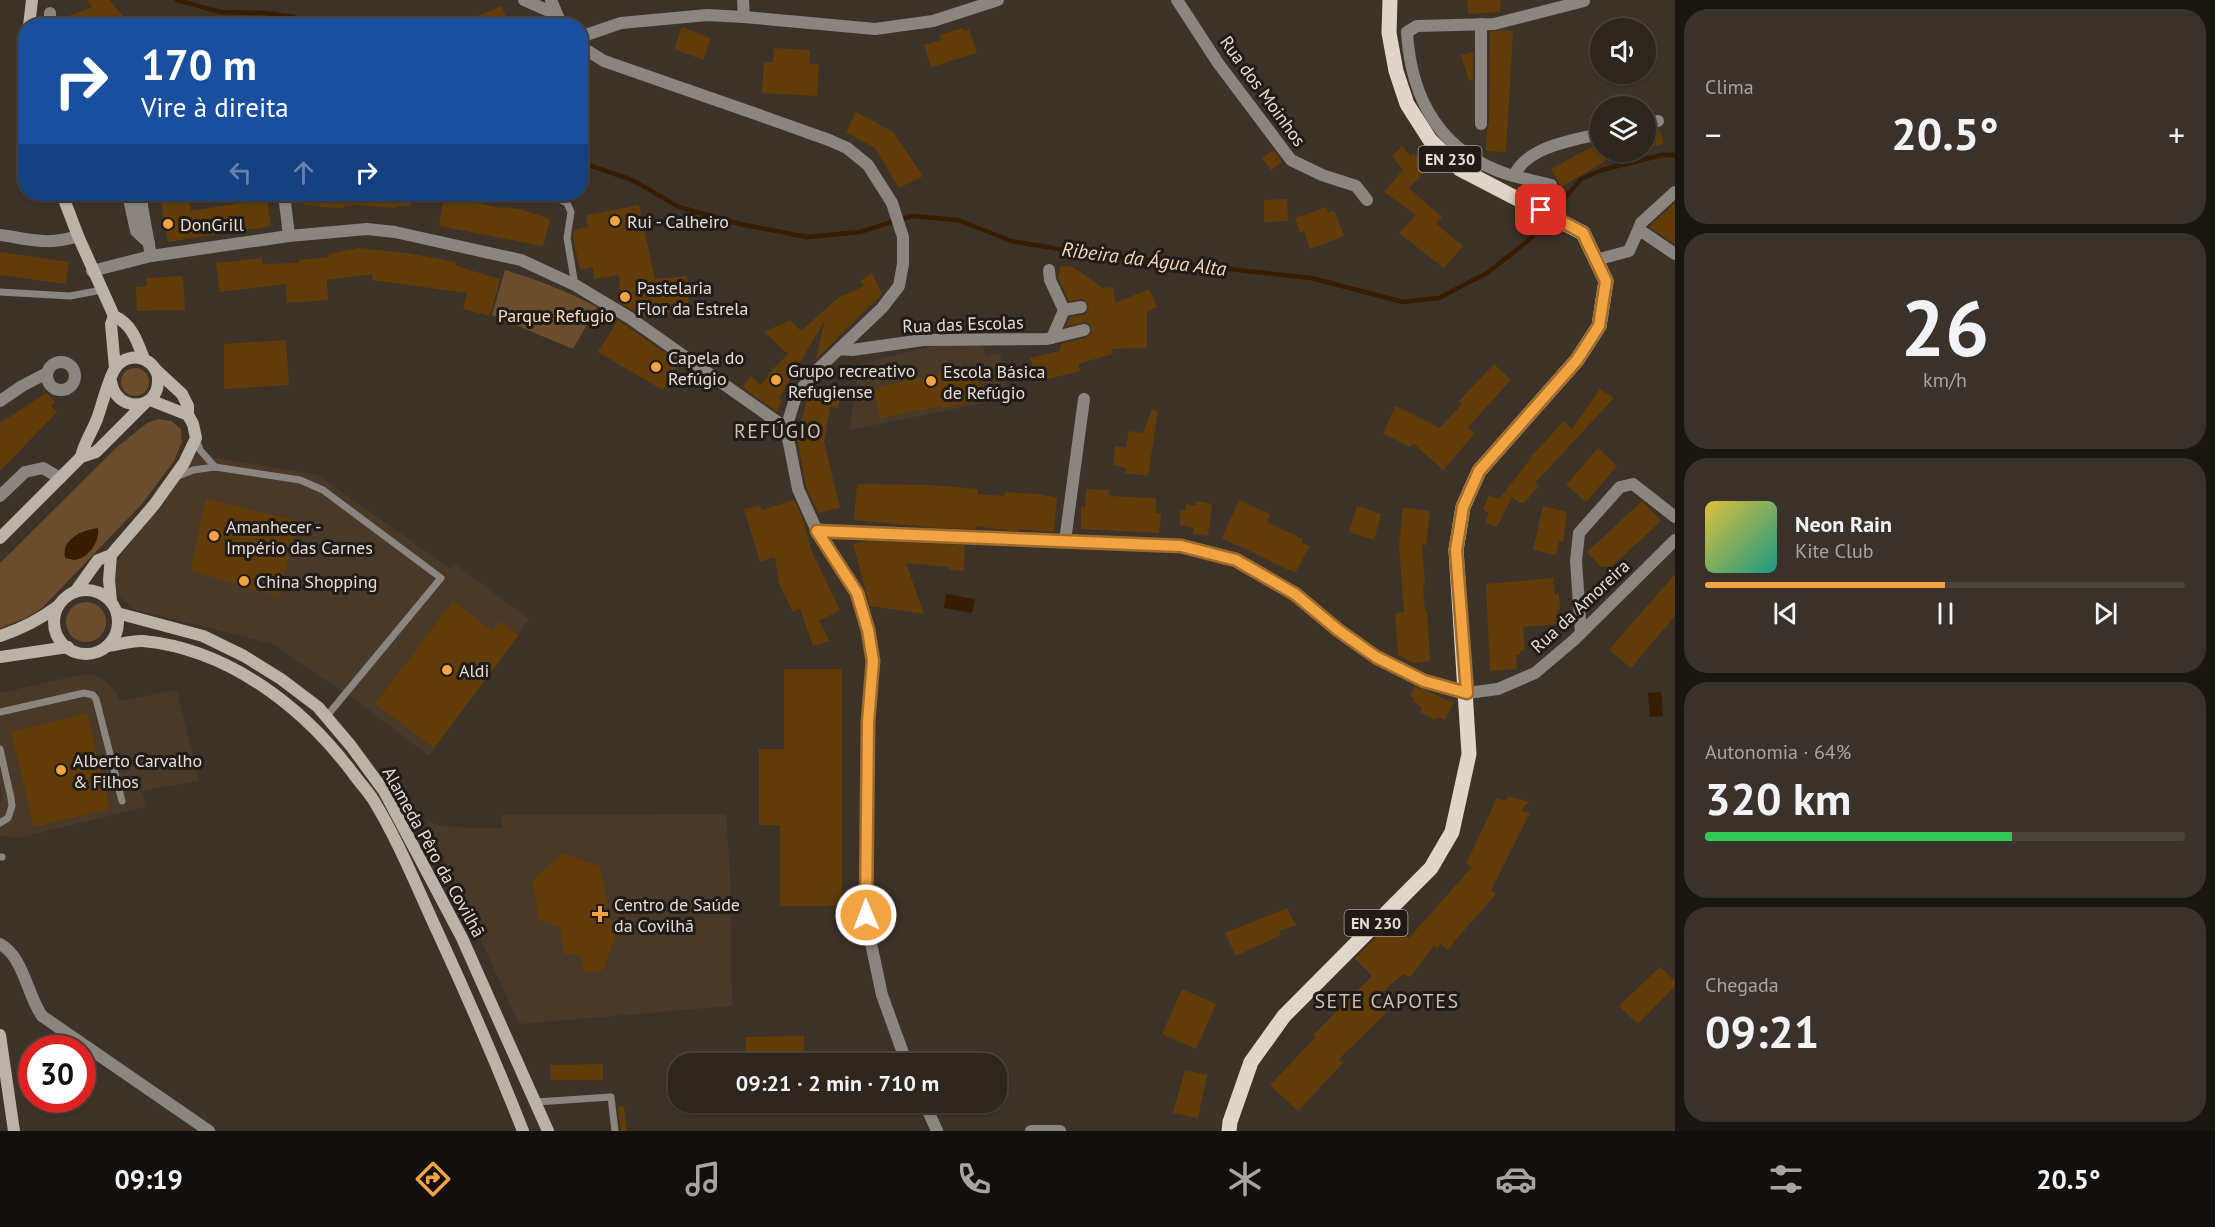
<!DOCTYPE html>
<html lang="pt">
<meta charset="utf-8">
<style>
:root{--surface:#2e261d;--page:#3a322a;--text:#f1f3f6;--muted:#a7a5a4;--line:#49433b;--accent:#f3a442}
body{margin:0;font-family:"PT Sans",sans-serif;background:var(--page);color:var(--text);height:100vh;display:flex;flex-direction:column;font-size:22px;white-space:nowrap}
*{box-sizing:border-box;margin:0}
p{font-size:20px;color:var(--muted)}
.icon{flex:none;width:33px;height:33px;fill:none;stroke:currentColor;stroke-width:2;stroke-linecap:round;stroke-linejoin:round}
.map{position:relative;flex:1;overflow:hidden}
.sheet{display:flex;flex-direction:column;gap:9px;padding:9px;background:#191510;width:540px}
.sheet>*{flex:none}
.top-card{position:absolute;left:18px;top:18px;width:570px;height:183px;border-radius:24px;box-shadow:0 2px 4px #0004,0 0 0 2px var(--line);background:#1a4fa0;color:#fff;overflow:hidden}
.fabs{position:absolute;left:1590px;top:18px;display:grid;gap:12px}
.fabs a{display:grid;place-items:center;width:66px;height:66px;border-radius:50%;background:var(--surface);box-shadow:0 2px 4px #0004,0 0 0 2px var(--line);font-size:30px}
.speed{position:absolute;left:18px;top:1035px;display:flex;gap:12px;font-size:30px;font-weight:700;text-align:center}
.speed>*{display:grid;place-content:center;width:78px;height:78px;border-radius:50%;background:var(--surface);box-shadow:0 2px 4px #0004,0 0 0 2px var(--line);line-height:1}
.speed .limit{border:9px solid #d22;background:#fff;color:#111}
.pin{position:absolute;display:grid;place-items:center;width:51px;height:51px;color:#fff;margin:-26px;border-radius:12px;box-shadow:0 3px 9px #0006}
.me{position:absolute;width:66px;margin:-33px;rotate:359deg;stroke-linejoin:round;filter:drop-shadow(0 0 4px #0008)}
.turn{display:flex;align-items:center;gap:21px;height:126px;padding:0 24px;font-size:27px}
.turn .icon{width:78px;height:78px;stroke-width:2.5}
.turn b{display:block;font-size:42px;line-height:51px}
.lanes{display:flex;align-items:center;height:57px;padding:0 24px;background:#0003;justify-content:center;gap:30px;direction:ltr}
.lanes .off{opacity:.35}
.big{font-size:45px;font-weight:700;line-height:1.1}
.sheet .tile{flex:1;display:flex;flex-direction:column;justify-content:center;gap:9px;min-width:0;padding:0 21px;border-radius:24px;background:var(--page)}
.sheet .dial{align-items:center;gap:0}
.dial b{font-size:78px;line-height:1}
.song{display:flex;align-items:center;gap:18px}
.cover{width:72px;height:72px;border-radius:9px;background:linear-gradient(135deg,hsl(50 70% 55%),hsl(170 70% 35%))}
.played{height:6px;border-radius:3px;background:linear-gradient(90deg,var(--accent) 50%,var(--line) 50%)}
.keys{display:flex;justify-content:space-around;direction:ltr}
.heat{display:flex;justify-content:space-between;align-items:center;font-size:33px;direction:ltr}
.charge{height:9px;border-radius:4px;background:linear-gradient(90deg,#34c759 64%,var(--line) 0)}
.trip{position:absolute;left:668px;top:1053px;width:339px;height:60px;border-radius:24px;background:var(--surface);box-shadow:0 2px 4px #0004,0 0 0 2px var(--line);font-weight:700;line-height:60px;text-align:center}
.menu{display:flex;height:96px;justify-content:space-around;align-items:center;background:#120f0c;color:var(--muted)}
.menu .icon{width:42px;height:42px}
.menu .active{color:var(--accent)}
.menu b{font-size:27px;color:var(--text)}
main{display:flex;flex:1;min-height:0}
.map>svg:first-child{display:block}
.built{fill:#493928}
.green{fill:#6a4d2c}
.water{fill:#361d00}
.lines{fill:none;stroke-linecap:round;stroke-linejoin:round}
.stream{stroke:#361d00;stroke-width:4.5}
.building{fill:#613c09}
.service{stroke:#8a857f;stroke-width:7}
.minor{stroke:#8a857f;stroke-width:12}
.secondary{stroke:#bbb2a8;stroke-width:12}
.primary{stroke:#e0d5c8;stroke-width:15}
.route-casing{stroke:#9e6b2b;stroke-width:15}
.route{stroke:#f3a442;stroke-width:10}
.poi-dot{fill:#f3a442;stroke:#201b16;stroke-width:2}
.labels{text-anchor:middle;dominant-baseline:central;stroke-width:6;stroke-linejoin:round;paint-order:stroke}
.shield{fill:#201b16;stroke:#a9a39c;stroke-width:1.5}
.shield-label{font-size:16px;font-weight:bold;fill:#e4ddd6}
.street-label{font-size:18px;fill:#e4ddd6;stroke:#201b16}
.poi-label{font-size:18px;fill:#e4ddd6;stroke:#201b16;text-anchor:start}
.park-label{font-size:18px;fill:#fbdebf;stroke:#201b16}
.water-label{font-size:20px;font-style:italic;fill:#f4d7b8;stroke:#201b16}
.neighbourhood-label{font-size:20px;letter-spacing:1.5px;fill:#cdbfb0;stroke:#201b16}
</style>
<main>
<div class="map">
<svg width="1675" height="1131" viewBox="0 0 1675 1131">
<rect width="100%" height="100%" fill="#3d3227"/>
<g class="built">
<path d="M957,344H977L983,348L986,356L1000,353L1009,398L849,430L860,364L933,346Z"/>
<path d="M200,448L215,458L316,474L451,569L456,565L529,619L429,756L361,704L273,644L132,609L120,597L115,589L114,565L180,478Z"/>
<path d="M84,674L97,676L108,683L117,694L119,701L177,690L199,781L142,791L146,807L18,838L0,836V805L2,795L0,783V693Z"/>
<path d="M726,814L730,873L732,1006L519,1024L426,819L434,824L448,827L502,828V815Z"/>
</g>
<g class="green">
<path d="M505,270C538,280 567,291 597,307L573,349L492,315Z"/>
<circle cx="135" cy="382" r="14"/>
<path d="M158,419L171,421L181,429L182,442L174,461L142,504L42,608L26,618L0,628V563L117,447L147,423Z"/>
<circle cx="86" cy="622" r="20"/>
</g>
<g class="water">
<path d="M98,528C100,540 89,559 74,560C74,560 65,558 65,558C61,539 82,530 98,528Z"/>
<path d="M946,594L975,599L972,613L944,608Z"/>
<path d="M1661,692L1663,716L1650,717L1648,693Z"/>
</g>
<g class="lines">
<g class="stream">
<path d="M177,0L220,12L266,13L295,17L317,26"/>
<path d="M580,162L632,180L679,207L740,224L807,237L860,232L911,216L958,220L1011,241L1082,253L1311,278L1403,302L1439,298L1487,273L1529,240L1581,179L1602,170L1662,155H1675"/>
</g>
</g>
<g class="building">
<path d="M87,0H109L132,26H58V20L92,7Z"/>
<path d="M1467,0H1501L1500,12L1468,14Z"/>
<path d="M502,6L509,26H480L477,16Z"/>
<path d="M682,27L711,38L703,60L674,49Z"/>
<path d="M963,28L964,31L969,29L977,53L931,67L924,45L941,40L939,35Z"/>
<path d="M1502,30L1513,31L1506,152L1486,151L1487,130L1489,124L1490,32Z"/>
<path d="M774,48L810,50L809,64H819L817,96L762,93L764,62H773Z"/>
<path d="M1473,52V80L1469,81L1461,55Z"/>
<path d="M856,112L893,132L923,176L899,188L875,148L846,132Z"/>
<path d="M1660,129L1663,144L1646,148V132Z"/>
<path d="M1600,142V152H1621L1561,187L1551,169Z"/>
<path d="M1402,146L1410,156L1413,153L1428,168L1409,188L1442,217L1436,224L1463,246L1444,268L1399,233L1416,215L1384,192L1403,170L1392,156Z"/>
<path d="M1273,150L1282,162L1271,170L1262,158Z"/>
<path d="M160,194H188L191,211L241,203L239,194H266L271,226L168,242Z"/>
<path d="M304,194H412L411,206H396L395,208L358,205L344,206L343,208L319,207V206L303,205Z"/>
<path d="M444,194H476L474,202L505,209V207L523,210L550,219L543,246L439,226Z"/>
<path d="M1287,199L1288,221L1264,222V200Z"/>
<path d="M1675,203V244L1649,227Z"/>
<path d="M639,205L655,279L687,276L689,311L648,314V318L644,317L620,303L619,275L594,279L593,267L580,270L573,237L574,230L588,227L586,215Z"/>
<path d="M1326,207L1328,213L1334,211L1344,236L1310,249L1304,231L1300,232L1295,218Z"/>
<path d="M359,248L406,253L456,262V266L500,279L490,316L463,309L467,293L372,280L373,274L327,280L328,300L287,303L286,284L220,292L216,263L262,258L263,264L299,263L298,260L329,257V254Z"/>
<path d="M0,252L69,262L66,284L0,275Z"/>
<path d="M1061,266L1073,267L1103,288L1113,287L1115,303L1149,289L1157,307L1147,312V348L1112,349L1113,354L1078,364L1080,371L1036,382L1030,358L1060,351L1061,344L1086,338L1092,332L1090,325L1086,322L1066,326L1070,317L1086,314L1089,306L1083,299L1069,301L1058,278Z"/>
<path d="M872,273L882,294L816,359L825,320L779,398L782,400L777,412L742,387L751,376L761,385L773,369L788,354L764,332L790,320L801,331L838,298L864,286L860,281Z"/>
<path d="M183,276L185,310L137,311L136,287L147,286L146,278Z"/>
<path d="M618,320L679,363L663,390L598,352Z"/>
<path d="M286,340L289,385L224,389V344Z"/>
<path d="M1494,364L1511,380L1468,427L1475,433L1443,470L1413,443L1410,447L1383,433L1396,406L1440,428L1462,404L1459,401Z"/>
<path d="M975,366L982,400L941,408V406L880,418L874,388Z"/>
<path d="M821,388L842,391L838,408L830,407L824,442L840,508L818,513L806,486L797,439L807,399L818,401Z"/>
<path d="M1600,389L1614,398L1535,483L1539,486L1524,503H1520L1512,497L1497,527L1485,523L1489,513L1483,510L1489,495L1499,499L1529,461L1528,460L1564,421L1572,429Z"/>
<path d="M46,393L55,402L51,406L57,412L0,471V423Z"/>
<path d="M1152,409L1158,411L1148,476L1125,473L1126,468L1113,465L1115,446L1126,448L1129,431L1143,433Z"/>
<path d="M1598,448L1617,466L1586,502L1566,485Z"/>
<path d="M857,484L931,485L978,489V494L1004,496L1005,492L1039,494L1057,498L1054,532L1018,529V531H1011L976,526V529L938,528L854,520Z"/>
<path d="M1086,489L1109,490V496L1156,498V513H1161L1159,533L1081,529V507H1085Z"/>
<path d="M206,499L298,521L278,596L190,571Z"/>
<path d="M794,500L802,517L812,552L840,610L819,621L830,641L813,646L800,609L793,612L779,584L775,557L760,562L744,509L760,506L762,510Z"/>
<path d="M1239,500L1270,514L1267,522L1303,539L1302,543L1310,546L1295,573L1222,538Z"/>
<path d="M1196,501L1212,504L1208,536L1193,534L1194,528L1180,525V510H1186V504L1196,506Z"/>
<path d="M1642,501L1661,521L1610,568L1600,566L1587,552Z"/>
<path d="M1357,506L1381,514L1374,540L1349,532Z"/>
<path d="M1543,506L1567,512L1563,542L1559,541L1556,555L1533,550Z"/>
<path d="M1403,507L1430,511L1426,545H1422L1425,586L1423,587L1425,611H1427L1430,661L1413,663L1398,655L1395,613L1404,612L1399,546Z"/>
<path d="M870,541L965,545L964,571L949,570V567L906,563L924,614L870,606L853,544Z"/>
<path d="M1675,574V616L1631,668L1609,650Z"/>
<path d="M1554,578L1552,586L1554,583L1555,594H1559L1560,609H1557L1558,624L1523,627L1525,650L1520,651V655H1516L1517,669L1490,671L1486,584Z"/>
<path d="M453,601L493,631L500,621L519,635L434,748L375,704Z"/>
<path d="M784,669H842V906H780V825H759V749H784Z"/>
<path d="M1415,686L1454,703L1445,720L1437,717L1436,720L1420,712L1422,707L1413,702L1415,699L1410,696Z"/>
<path d="M87,713L110,809L34,827L11,732Z"/>
<path d="M1508,796L1529,802L1521,810L1530,813L1491,890L1496,894L1447,950L1441,944L1437,949L1434,946L1410,977L1403,974L1374,999L1387,1012L1339,1059L1343,1063L1298,1111L1270,1085L1316,1037L1313,1035L1372,976L1355,959L1391,922L1409,938L1472,867L1466,864L1497,798L1507,801Z"/>
<path d="M562,853L600,866L608,906L600,911L618,930L603,970L585,973L581,956L564,954L560,927L539,920L532,881Z"/>
<path d="M1287,908L1296,925L1279,931L1281,935L1236,956L1225,933Z"/>
<path d="M1660,967L1675,981V986L1638,1024L1619,1006Z"/>
<path d="M1182,989L1216,1004L1196,1049L1162,1034Z"/>
<path d="M804,1036V1056H800V1060H759V1053H746V1037Z"/>
<path d="M603,1064V1080H551L550,1065Z"/>
<path d="M1185,1070L1207,1075L1198,1118L1173,1113Z"/>
<path d="M624,1106L627,1131H621L618,1107Z"/>
</g>
<g class="lines">
<g class="service">
<path d="M549,194L567,203L571,212L567,238L575,285"/>
<path d="M0,292L70,296L102,290"/>
<path d="M196,438L200,450L215,467"/>
<path d="M176,477L193,470L215,467L300,480L323,490L441,578L326,717"/>
<path d="M0,712L84,693L93,695L96,699L122,801"/>
<path d="M0,749L11,798L12,806L8,818L0,823"/>
<path d="M0,857H2"/>
<path d="M536,1102L611,1097L615,1131"/>
</g>
<g class="minor">
<path d="M524,0L556,14"/>
<path d="M551,0L562,26"/>
<path d="M743,0L744,17"/>
<path d="M1177,0L1218,63L1291,160L1322,175L1356,186L1367,200"/>
<path d="M50,13V26"/>
<path d="M580,37L621,23L707,15L744,17L875,29L933,21L998,0"/>
<path d="M580,46L604,61L759,115L829,140L847,148L868,165L892,203L903,237V264L899,286L882,308L815,372L796,396L786,428L798,489L817,531L857,593L868,630L873,661L868,722L865,915L882,995L907,1064"/>
<path d="M1481,124V24"/>
<path d="M1646,124L1658,121"/>
<path d="M1514,176C1526,147 1572,140 1600,134"/>
<path d="M128,194L136,231L149,243"/>
<path d="M142,194V206L151,256"/>
<path d="M284,194L289,236"/>
<path d="M1536,207L1552,195L1551,185C1537,181 1524,179 1510,175C1442,154 1411,101 1407,32L1417,26L1494,24L1584,1"/>
<path d="M1637,233L1641,223L1675,192"/>
<path d="M0,235C30,239 48,246 78,236"/>
<path d="M1596,260L1629,251L1637,233H1644L1675,254"/>
<path d="M1049,270L1050,280L1064,310"/>
<path d="M92,271L151,256L289,236L367,229L395,232L521,260L575,285L630,318L786,428"/>
<path d="M1052,338L1064,310L1081,307"/>
<path d="M839,349L852,350L923,340L1047,339L1084,330"/>
<circle cx="61" cy="376" r="14"/>
<path d="M0,401L22,386L47,373"/>
<path d="M0,496L25,472L43,468L60,478"/>
<path d="M817,531L1181,546L1236,560L1295,594L1338,630L1376,657L1423,681L1467,693L1498,689L1535,673L1574,640L1675,540"/>
<path d="M1065,541L1084,399"/>
<path d="M1581,633L1576,561L1579,533L1620,487L1633,484L1675,517"/>
<path d="M0,944C24,957 27,995 42,1016L209,1131"/>
<path d="M924,1102L937,1131"/>
<path d="M1031,1131H1060"/>
</g>
<g class="secondary">
<path d="M29,26L32,0"/>
<path d="M62,194L78,236L114,316C132,324 137,341 144,359"/>
<path d="M114,316L111,324L115,368"/>
<path d="M150,400L188,415"/>
<path d="M81,457C84,443 92,432 97,419C102,406 109,376 116,367C123,358 135,355 145,360C154,364 159,373 158,382C157,412 115,412 111,381"/>
<path d="M0,538L81,457L96,452L145,403"/>
<path d="M111,555L109,580L111,601"/>
<circle cx="86" cy="622" r="32"/>
<path d="M75,592L98,560L111,555L154,505L184,463L196,438L193,424L188,415V406L182,394L155,369"/>
<path d="M117,613L203,636L244,656L281,679L318,707L351,746L384,791L462,938L548,1131"/>
<path d="M0,636C22,629 39,620 58,606"/>
<path d="M107,646C118,645 132,640 143,641C228,649 302,706 352,772C359,782 368,791 374,801C400,844 418,890 439,935C469,1000 497,1065 523,1131"/>
<path d="M0,657L68,647"/>
<path d="M0,1035L14,1131"/>
</g>
<path class="primary" d="M1229,1131L1230,1122L1251,1062L1284,1016L1431,868L1452,832L1469,754L1456,550L1463,507L1479,471L1577,360L1599,326L1606,281L1583,233L1460,169L1430,140L1407,104L1396,71L1389,33L1390,0"/>
</g>
<g class="lines">
<defs>
<path id="route" d="M866,915L868,722L873,661L868,630L857,593L817,531L1181,546L1236,560L1295,594L1338,630L1376,657L1424,681L1467,693L1456,550L1463,507L1479,471L1577,360L1599,326L1606,281L1583,233L1541,210"/>
</defs>
<use href="#route" class="route-casing"/>
<use href="#route" class="route"/>
</g>
<g class="poi-dot">
<circle cx="615" cy="221" r="6"/>
<circle cx="168" cy="224" r="6"/>
<circle cx="625" cy="297" r="6"/>
<circle cx="656" cy="367" r="6"/>
<circle cx="776" cy="380" r="6"/>
<circle cx="931" cy="381" r="6"/>
<circle cx="214" cy="536" r="6"/>
<circle cx="244" cy="581" r="6"/>
<circle cx="447" cy="670" r="6"/>
<circle cx="61" cy="770" r="6"/>
<path d="M597 905h6v6h6v6h-6v6h-6v-6h-6v-6h6z"/>
</g>
<g class="labels">
<g class="shield">
<rect x="1418.5" y="146" width="63" height="26" rx="4.5"/>
<rect x="1344.5" y="910" width="63" height="26" rx="4.5"/>
</g>
<g class="shield-label">
<text x="1450" y="159">EN 230</text>
<text x="1376" y="923">EN 230</text>
</g>
<g class="street-label">
<text transform="translate(1263 91) rotate(54)">Rua dos Moinhos</text>
<text transform="translate(963 324) rotate(-2)">Rua das Escolas</text>
<text transform="translate(1580 606) rotate(-43)">Rua da Amoreira</text>
<text transform="translate(434 852) rotate(61)">Alameda Pêro da Covilhã</text>
</g>
<g class="poi-label">
<text x="627" y="221">Rui - Calheiro</text>
<text x="180" y="224">DonGrill</text>
<text x="637" y="287">Pastelaria<tspan x="637" dy="21">Flor da Estrela</tspan></text>
<text x="668" y="357">Capela do<tspan x="668" dy="21">Refúgio</tspan></text>
<text x="788" y="370">Grupo recreativo<tspan x="788" dy="21">Refugiense</tspan></text>
<text x="943" y="371">Escola Básica<tspan x="943" dy="21">de Refúgio</tspan></text>
<text x="226" y="526">Amanhecer -<tspan x="226" dy="21">Império das Carnes</tspan></text>
<text x="256" y="581">China Shopping</text>
<text x="459" y="670">Aldi</text>
<text x="73" y="760">Alberto Carvalho<tspan x="73" dy="21">&amp; Filhos</tspan></text>
<text x="614" y="904">Centro de Saúde<tspan x="614" dy="21">da Covilhã</tspan></text>
</g>
<g class="park-label">
<text x="556" y="315">Parque Refugio</text>
</g>
<g class="water-label">
<text transform="translate(1144 259) rotate(7)">Ribeira da Água Alta</text>
</g>
<g class="neighbourhood-label">
<text x="778" y="431">REFÚGIO</text>
<text x="1387" y="1001">SETE CAPOTES</text>
</g>
</g>
</svg>
<div class="fabs">
<a><svg class="icon" aria-label="sound" viewBox="0 0 24 24"><path d="M4 9h4l5-4v14l-5-4H4zM17 9q2 3 0 6"/></svg></a>
<a><svg class="icon" aria-label="layers" viewBox="0 0 24 24"><path d="M12 4l9 5-9 5-9-5zM3 14l9 5 9-5"/></svg></a>
</div>
<div class="speed"><div class="limit">30</div></div>
<div class="pin" style="left:1541px;top:210px;background:#d93025"><svg class="icon" aria-label="arrive" viewBox="0 0 24 24"><path d="M6 21V4h12l-3 4 3 4H6"/></svg></div>
<svg class="me" style="left:866px;top:915px" viewBox="-20 -20 40 40"><circle r="17" fill="#f3a442" stroke="#fff" stroke-width="3"/><path d="M0-11L8 9 0 5-8 9z" fill="#fff"/></svg>
<div class="trip">09:21 · 2 min · 710 m</div>
<div class="top-card">
<div class="turn"><svg class="icon" aria-label="right" viewBox="0 0 24 24"><path d="M7 20v-9h11M14 6l5 5-5 5"/></svg><div><b>170 m</b>Vire à direita</div></div>
<div class="lanes"><svg class="icon off" aria-label="left" viewBox="0 0 24 24"><path d="M17 20v-9H6M10 6l-5 5 5 5"/></svg><svg class="icon off" aria-label="ahead" viewBox="0 0 24 24"><path d="M12 20V5M6 11l6-6 6 6"/></svg><svg class="icon" aria-label="right" viewBox="0 0 24 24"><path d="M7 20v-9h11M14 6l5 5-5 5"/></svg></div>
</div>
</div>
<section class="sheet">
<div class="tile"><p>Clima</p>
<div class="heat"><a>−</a><b class="big">20.5°</b><a>+</a></div>
</div>
<div class="tile dial"><b>26</b><p>km/h</p></div>
<div class="tile">
<div class="song"><i class="cover"></i><div><b>Neon Rain</b><p>Kite Club</p></div></div>
<div class="played"></div>
<div class="keys"><svg class="icon" aria-label="previous" viewBox="0 0 24 24"><path d="M18 5L8 12l10 7zM5 5v14"/></svg><svg class="icon" aria-label="pause" viewBox="0 0 24 24"><path d="M8 5v14M16 5v14"/></svg><svg class="icon" aria-label="next" viewBox="0 0 24 24"><path d="M6 5l10 7-10 7zM19 5v14"/></svg></div>
</div>
<div class="tile"><p>Autonomia · 64%</p><b class="big">320 km</b><div class="charge"></div></div>
<div class="tile"><p>Chegada</p><b class="big">09:21</b></div>
</section>
</main>
<nav class="menu">
<b>09:19</b>
<svg class="icon active" aria-label="directions" viewBox="0 0 24 24"><path d="M12 3l9 9-9 9-9-9zM9 14v-3h6M13 9l2 2-2 2"/></svg>
<svg class="icon" aria-label="music" viewBox="0 0 24 24"><path d="M9 18V5l10-2v13"/><circle cx="6" cy="18" r="3"/><circle cx="16" cy="16" r="3"/></svg>
<svg class="icon" aria-label="phone" viewBox="0 0 24 24"><path d="M5 4h4l2 5-3 2q2 4 5 5l2-3 5 2v4C11 20 4 13 5 4z"/></svg>
<svg class="icon" aria-label="climate" viewBox="0 0 24 24"><path d="M12 3v18M4 7l16 10M4 17L20 7"/></svg>
<svg class="icon" aria-label="car" viewBox="0 0 24 24"><path d="M5 17H2v-5l4-1 3-4h7l3 4 3 1v5h-3M9 17h6M6 11h13"/><circle cx="7" cy="17" r="2"/><circle cx="17" cy="17" r="2"/></svg>
<svg class="icon" aria-label="filters" viewBox="0 0 24 24"><path d="M4 7h16M4 17h16"/><circle cx="9" cy="7" r="2"/><circle cx="15" cy="17" r="2"/></svg>
<b>20.5°</b>
</nav>
